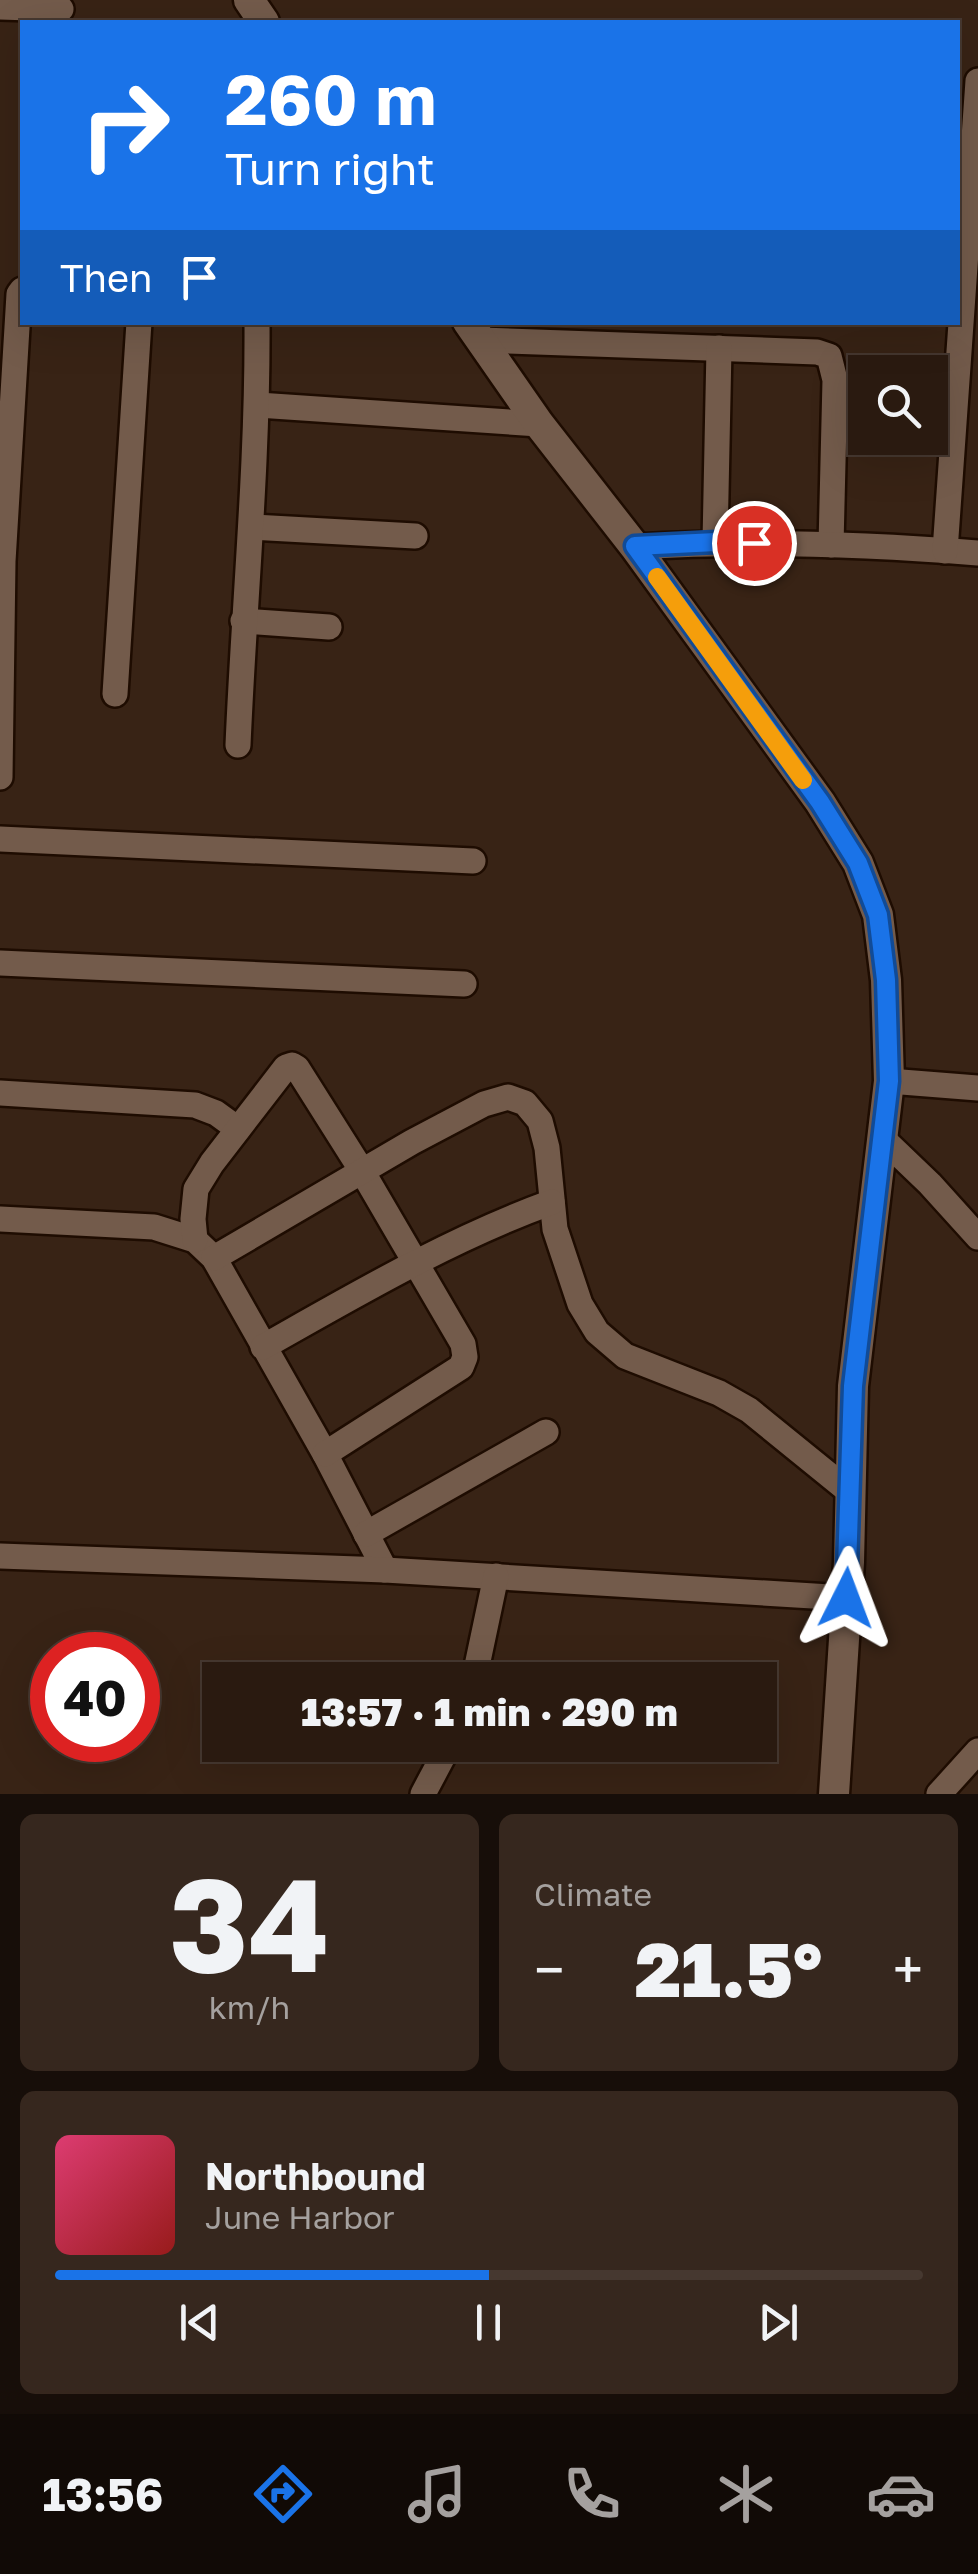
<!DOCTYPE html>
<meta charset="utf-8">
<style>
:root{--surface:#2a1a10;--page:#36271e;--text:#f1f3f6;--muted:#a5a19f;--line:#463830;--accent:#1a73e8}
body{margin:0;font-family:"Golos Text",sans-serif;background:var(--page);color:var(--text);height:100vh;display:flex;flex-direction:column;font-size:38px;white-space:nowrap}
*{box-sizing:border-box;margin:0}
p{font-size:32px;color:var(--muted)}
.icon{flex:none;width:55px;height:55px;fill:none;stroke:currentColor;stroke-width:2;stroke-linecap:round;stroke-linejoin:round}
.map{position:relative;height:1794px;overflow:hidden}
.sheet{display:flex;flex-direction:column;gap:20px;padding:20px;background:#170e09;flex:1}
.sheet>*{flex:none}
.top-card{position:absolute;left:20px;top:20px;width:940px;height:305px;border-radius:0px;box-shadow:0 10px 40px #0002,0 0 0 2px var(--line);background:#1a73e8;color:#fff;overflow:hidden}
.buttons{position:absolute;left:848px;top:355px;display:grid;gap:20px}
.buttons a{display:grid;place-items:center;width:100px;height:100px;border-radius:0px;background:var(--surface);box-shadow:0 10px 40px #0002,0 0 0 2px var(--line);font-size:50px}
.speed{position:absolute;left:30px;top:1632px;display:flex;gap:20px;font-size:50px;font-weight:700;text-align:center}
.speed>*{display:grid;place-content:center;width:130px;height:130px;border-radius:50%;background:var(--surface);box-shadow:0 10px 40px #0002,0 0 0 2px var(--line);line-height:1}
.speed .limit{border:15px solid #d22;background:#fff;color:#111}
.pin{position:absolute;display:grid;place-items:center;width:85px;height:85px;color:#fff;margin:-42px;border:5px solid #fff;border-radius:50%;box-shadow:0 2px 10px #0007}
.me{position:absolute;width:110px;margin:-55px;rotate:3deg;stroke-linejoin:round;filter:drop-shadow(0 0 8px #0008)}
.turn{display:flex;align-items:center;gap:35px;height:210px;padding:0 40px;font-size:45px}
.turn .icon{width:130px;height:130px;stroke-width:2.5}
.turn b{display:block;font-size:70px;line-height:85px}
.then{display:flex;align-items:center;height:95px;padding:0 40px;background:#0003;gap:20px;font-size:38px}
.big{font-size:75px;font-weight:800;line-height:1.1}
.sheet .tile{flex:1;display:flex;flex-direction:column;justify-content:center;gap:15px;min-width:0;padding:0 35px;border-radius:15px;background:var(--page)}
.sheet .dial{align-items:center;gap:0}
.dial b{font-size:130px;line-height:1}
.song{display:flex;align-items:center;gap:30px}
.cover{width:120px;height:120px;border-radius:15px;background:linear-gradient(135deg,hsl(340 70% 55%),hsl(0 70% 35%))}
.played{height:10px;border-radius:5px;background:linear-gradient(90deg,var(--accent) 50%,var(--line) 50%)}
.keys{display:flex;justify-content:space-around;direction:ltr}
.heat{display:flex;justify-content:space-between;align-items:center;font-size:55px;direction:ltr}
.sheet .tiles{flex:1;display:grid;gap:20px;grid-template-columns:1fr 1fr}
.tile:last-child{grid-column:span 2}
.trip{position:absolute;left:202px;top:1662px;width:575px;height:100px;border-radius:0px;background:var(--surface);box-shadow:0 10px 40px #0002,0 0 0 2px var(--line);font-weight:800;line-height:100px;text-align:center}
.dock{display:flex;height:160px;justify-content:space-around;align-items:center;background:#110a06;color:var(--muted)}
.dock .icon{width:70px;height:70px}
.dock .current{color:var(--accent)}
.dock b{font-size:45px;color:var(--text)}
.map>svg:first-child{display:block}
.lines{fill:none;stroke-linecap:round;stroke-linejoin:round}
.minor-casing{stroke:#1e0c01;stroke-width:30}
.tertiary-casing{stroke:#1e0c01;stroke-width:35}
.minor{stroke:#735b4b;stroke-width:25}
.tertiary{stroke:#735b4b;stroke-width:30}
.route-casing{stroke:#114b97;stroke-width:25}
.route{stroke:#1a73e8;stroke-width:18}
.slow{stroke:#f59e0b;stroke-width:18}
</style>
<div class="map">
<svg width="978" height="1794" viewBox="0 0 978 1794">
<rect width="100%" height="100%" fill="#382315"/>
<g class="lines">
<defs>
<g id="minor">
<path d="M0,7L61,9"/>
<path d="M481,340L817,352L829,356L835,380L831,545"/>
<path d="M258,405L539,424"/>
<path d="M252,527L415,536"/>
<path d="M715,542L719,348"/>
<path d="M635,547C749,540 864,544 978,553"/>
<path d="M945,551L978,81"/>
<path d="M243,621L329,627"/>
<path d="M115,694L139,322"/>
<path d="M238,745C244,604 258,464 257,322"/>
<path d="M0,777L3,561L19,294L22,290"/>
<path d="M0,839L473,861"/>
<path d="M0,963L464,984"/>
<path d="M889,1081L978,1088"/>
<path d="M0,1093L195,1105L216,1113L238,1129"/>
<path d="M882,1138L930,1184L978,1237"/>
<path d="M0,1219L154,1227L195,1240L214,1258L325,1454L385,1570"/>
<path d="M195,1240L193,1219L196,1189L212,1163L286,1067L292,1065L297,1068L362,1171L463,1344L465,1357L461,1367L325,1454"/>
<path d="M214,1258L412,1142L484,1104L508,1097L525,1103L540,1121L547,1148L555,1229L580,1304L597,1332L625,1356L719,1393L749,1410L850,1492"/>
<path d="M263,1347C357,1294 450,1239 552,1202"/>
<path d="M366,1534L546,1432"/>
<path d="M0,1556L385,1570L846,1598"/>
<path d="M474,1680L496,1576"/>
<path d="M423,1794L449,1745"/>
<path d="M939,1794L978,1751"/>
</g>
<g id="tertiary">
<path d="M249,0L264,22"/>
<path d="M468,322L539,424L635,547L820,802L858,863L878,915L886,980L889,1081L853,1386L849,1562L834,1794"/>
</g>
</defs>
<use href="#minor" class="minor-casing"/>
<use href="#tertiary" class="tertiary-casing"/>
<use href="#minor" class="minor"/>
<use href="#tertiary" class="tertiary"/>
</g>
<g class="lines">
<defs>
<path id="route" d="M754,543L716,542L635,546L820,802L858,863L878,915L886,980L889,1081L853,1386L846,1598"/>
</defs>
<use href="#route" class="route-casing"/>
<use href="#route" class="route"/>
<path class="slow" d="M657,577L803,780"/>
</g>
</svg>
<div class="buttons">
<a><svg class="icon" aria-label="search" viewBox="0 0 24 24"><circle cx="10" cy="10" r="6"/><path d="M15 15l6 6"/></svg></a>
</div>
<div class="speed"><div class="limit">40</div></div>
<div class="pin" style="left:754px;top:543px;background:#d93025"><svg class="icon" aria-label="arrive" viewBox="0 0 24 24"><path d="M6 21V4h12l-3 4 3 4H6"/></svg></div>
<svg class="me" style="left:846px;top:1598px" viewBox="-20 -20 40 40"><path d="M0-17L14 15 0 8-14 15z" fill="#1a73e8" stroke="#fff" stroke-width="4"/></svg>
<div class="trip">13:57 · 1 min · 290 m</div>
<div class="top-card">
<div class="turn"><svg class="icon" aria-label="right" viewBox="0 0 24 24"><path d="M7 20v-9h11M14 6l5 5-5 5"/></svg><div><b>260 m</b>Turn right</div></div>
<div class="then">Then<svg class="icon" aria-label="arrive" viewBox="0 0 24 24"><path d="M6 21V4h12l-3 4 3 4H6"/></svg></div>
</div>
</div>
<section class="sheet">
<div class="tiles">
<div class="tile dial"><b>34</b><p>km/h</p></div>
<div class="tile"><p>Climate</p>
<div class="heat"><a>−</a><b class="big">21.5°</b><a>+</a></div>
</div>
<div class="tile">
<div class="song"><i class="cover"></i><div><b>Northbound</b><p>June Harbor</p></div></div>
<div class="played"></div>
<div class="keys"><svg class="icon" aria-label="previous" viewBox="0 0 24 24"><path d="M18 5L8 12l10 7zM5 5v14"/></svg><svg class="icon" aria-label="pause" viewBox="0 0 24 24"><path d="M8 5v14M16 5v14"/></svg><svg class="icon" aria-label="next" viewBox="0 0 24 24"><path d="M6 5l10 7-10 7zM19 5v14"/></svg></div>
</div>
</div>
</section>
<nav class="dock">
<b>13:56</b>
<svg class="icon current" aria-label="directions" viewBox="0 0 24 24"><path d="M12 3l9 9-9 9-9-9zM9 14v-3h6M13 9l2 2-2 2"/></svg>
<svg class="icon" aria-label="music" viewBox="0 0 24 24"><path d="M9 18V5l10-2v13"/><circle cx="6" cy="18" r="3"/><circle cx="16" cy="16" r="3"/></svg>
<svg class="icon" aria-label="phone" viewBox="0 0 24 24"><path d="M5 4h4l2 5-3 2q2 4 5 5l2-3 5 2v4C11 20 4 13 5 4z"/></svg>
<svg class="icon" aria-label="climate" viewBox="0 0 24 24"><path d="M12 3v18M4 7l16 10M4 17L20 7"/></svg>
<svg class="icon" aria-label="car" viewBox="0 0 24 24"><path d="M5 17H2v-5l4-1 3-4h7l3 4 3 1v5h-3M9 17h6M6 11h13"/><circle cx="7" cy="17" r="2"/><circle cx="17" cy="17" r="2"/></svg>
</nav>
